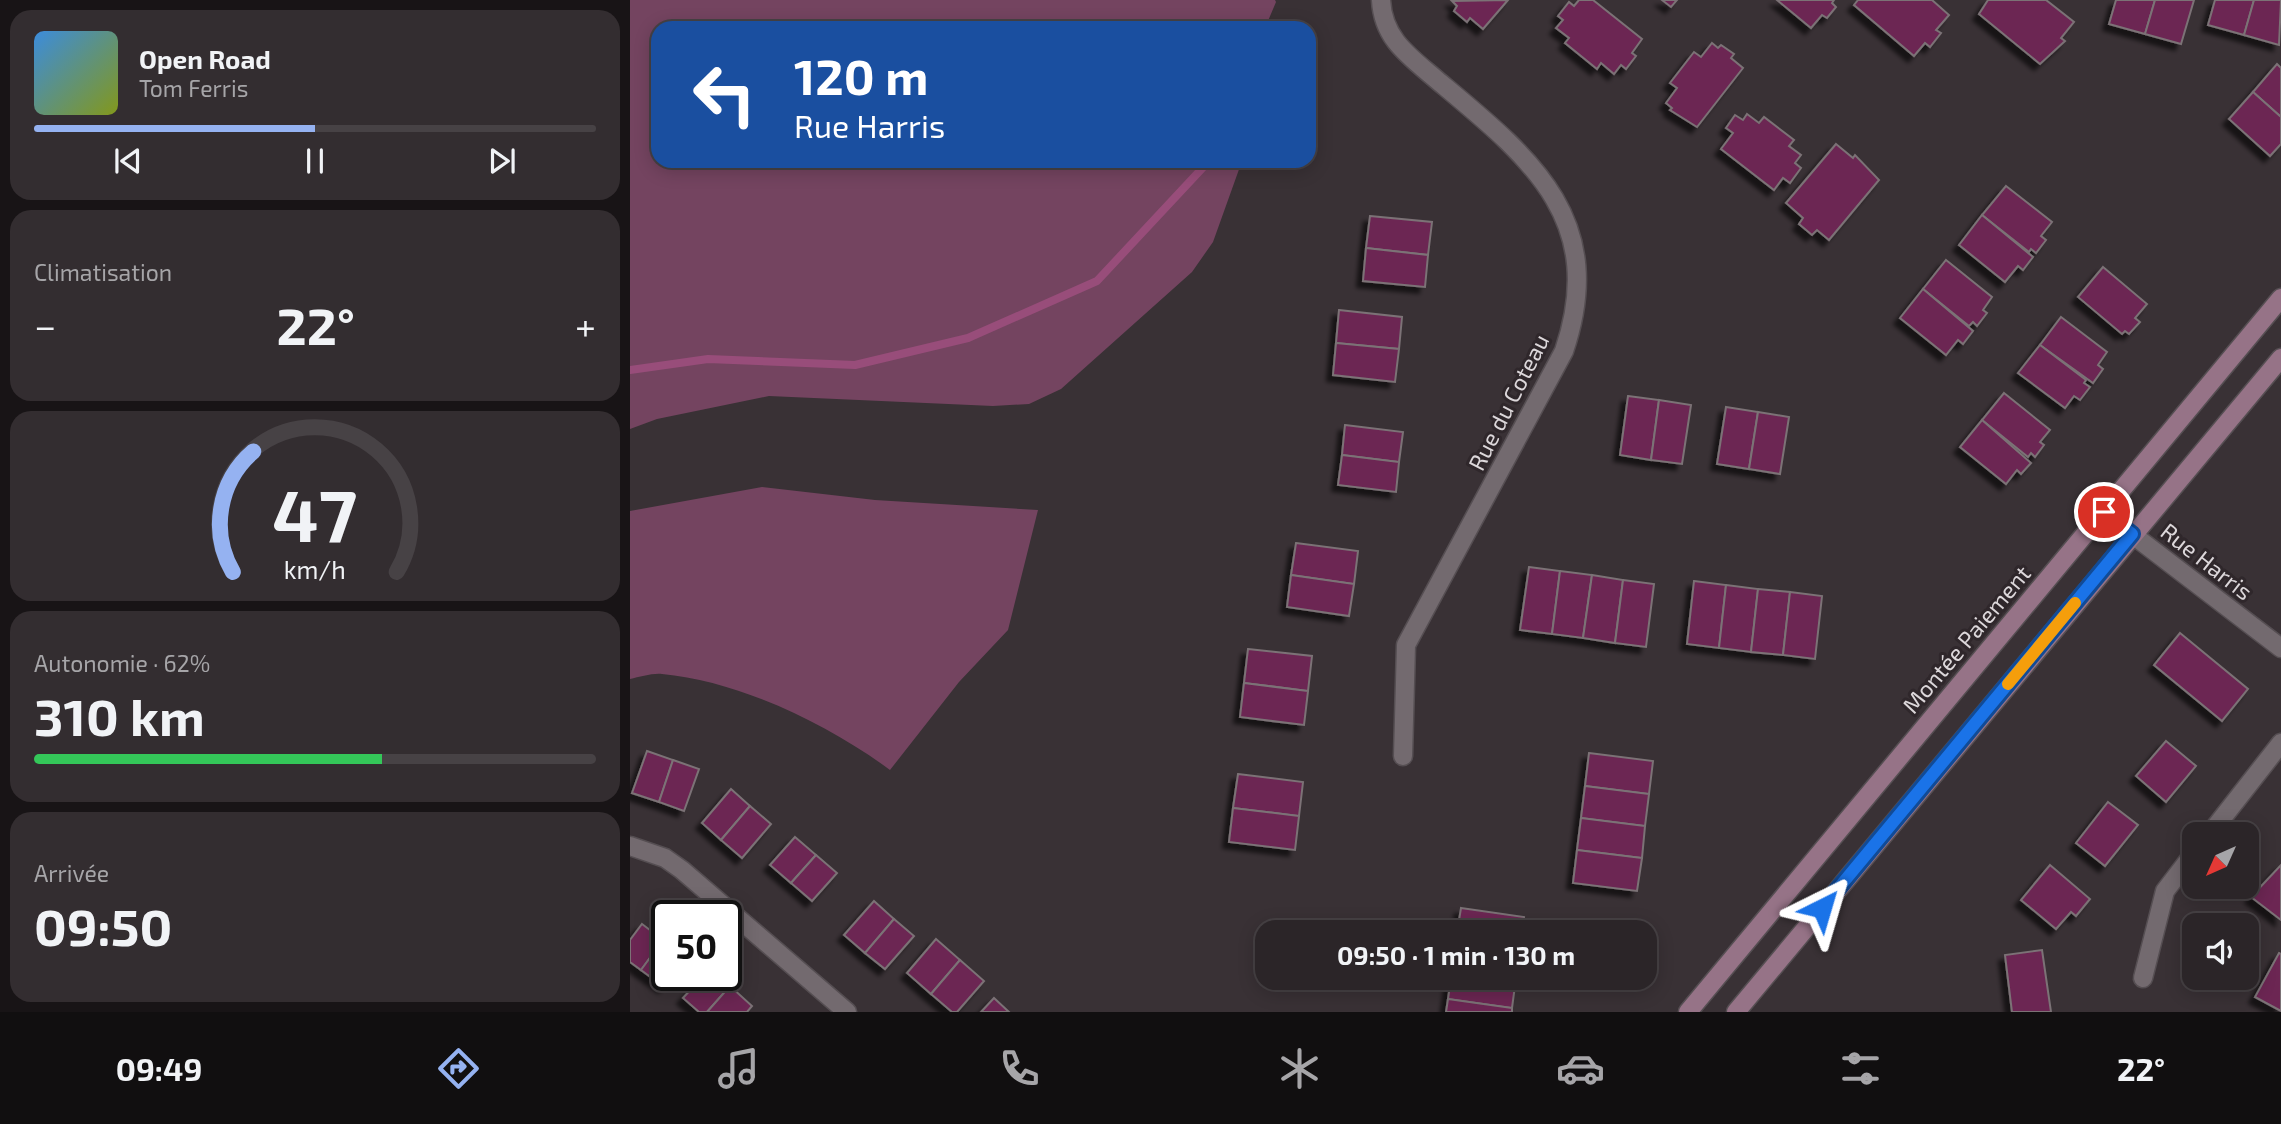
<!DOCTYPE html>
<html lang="fr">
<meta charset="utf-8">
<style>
:root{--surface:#2b2528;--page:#332d30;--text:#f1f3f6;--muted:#a6a5a8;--line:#474245;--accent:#95b2f1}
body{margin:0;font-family:"Exo 2",sans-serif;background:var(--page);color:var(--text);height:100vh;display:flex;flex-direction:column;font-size:26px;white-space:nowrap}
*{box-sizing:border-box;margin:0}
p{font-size:23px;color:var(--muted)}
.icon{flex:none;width:38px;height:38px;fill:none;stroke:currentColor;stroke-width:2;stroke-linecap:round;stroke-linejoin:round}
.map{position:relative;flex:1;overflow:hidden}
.details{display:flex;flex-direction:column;gap:10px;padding:10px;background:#181416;width:630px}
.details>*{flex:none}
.top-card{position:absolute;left:21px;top:21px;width:665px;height:147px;border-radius:21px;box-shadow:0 4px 18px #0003,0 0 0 2px var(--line);background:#1a4fa0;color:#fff;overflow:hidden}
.needle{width:46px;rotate:225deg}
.buttons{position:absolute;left:1552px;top:822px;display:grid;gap:14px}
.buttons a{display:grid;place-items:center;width:77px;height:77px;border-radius:14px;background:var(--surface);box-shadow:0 4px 18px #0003,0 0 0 2px var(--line);font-size:35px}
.speed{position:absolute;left:21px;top:900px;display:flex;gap:14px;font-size:35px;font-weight:700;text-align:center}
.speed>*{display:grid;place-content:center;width:91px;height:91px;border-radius:50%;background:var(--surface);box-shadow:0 4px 18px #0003,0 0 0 2px var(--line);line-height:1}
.speed .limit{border:4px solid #111;border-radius:10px;background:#fff;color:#111}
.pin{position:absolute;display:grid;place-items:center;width:60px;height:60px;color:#fff;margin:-30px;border:4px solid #fff;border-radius:50%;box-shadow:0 2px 7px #0007}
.me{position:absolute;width:77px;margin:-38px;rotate:40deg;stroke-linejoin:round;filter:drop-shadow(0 0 5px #0008)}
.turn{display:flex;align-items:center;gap:24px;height:147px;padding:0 28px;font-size:32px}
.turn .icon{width:91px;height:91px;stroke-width:2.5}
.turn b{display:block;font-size:49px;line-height:60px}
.big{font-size:52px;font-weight:700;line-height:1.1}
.details .tile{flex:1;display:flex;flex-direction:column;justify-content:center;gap:10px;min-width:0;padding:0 24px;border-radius:21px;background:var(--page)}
.details .dial{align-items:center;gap:0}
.dial svg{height:182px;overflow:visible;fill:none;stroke:var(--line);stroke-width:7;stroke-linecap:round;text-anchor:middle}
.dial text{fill:var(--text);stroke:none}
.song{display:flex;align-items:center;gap:21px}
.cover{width:84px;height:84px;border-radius:10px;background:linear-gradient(135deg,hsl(210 70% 55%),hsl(70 70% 35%))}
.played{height:7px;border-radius:4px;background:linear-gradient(90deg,var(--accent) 50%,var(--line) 50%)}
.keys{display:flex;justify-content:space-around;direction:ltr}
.heat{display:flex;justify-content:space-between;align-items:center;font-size:38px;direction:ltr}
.charge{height:10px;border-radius:5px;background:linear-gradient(90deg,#34c759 62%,var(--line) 0)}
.trip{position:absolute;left:625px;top:920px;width:402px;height:70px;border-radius:21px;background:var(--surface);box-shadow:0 4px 18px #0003,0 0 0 2px var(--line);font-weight:700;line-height:70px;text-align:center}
.menu{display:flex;height:112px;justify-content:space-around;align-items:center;background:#110f10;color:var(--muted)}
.menu .icon{width:49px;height:49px}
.menu .on{color:var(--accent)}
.menu b{font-size:32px;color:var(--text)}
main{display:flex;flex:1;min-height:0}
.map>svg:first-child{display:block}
.green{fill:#744460}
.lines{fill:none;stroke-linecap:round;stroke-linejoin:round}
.stream{stroke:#984d7a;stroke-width:8}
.building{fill:#6c2552;stroke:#7b7276;stroke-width:2;filter:url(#shadow)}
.street-casing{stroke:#554e52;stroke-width:21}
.secondary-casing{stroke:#554e52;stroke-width:21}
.street{stroke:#736a6f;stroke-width:18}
.secondary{stroke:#967387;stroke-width:18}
.route-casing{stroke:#114b97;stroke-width:18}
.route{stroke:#1a73e8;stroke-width:12}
.slow{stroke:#f59e0b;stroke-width:12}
.labels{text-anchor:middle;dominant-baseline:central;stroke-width:6;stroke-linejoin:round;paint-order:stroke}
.street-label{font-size:23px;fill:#dcd7da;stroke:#2f272b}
</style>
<main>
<section class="details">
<div class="tile">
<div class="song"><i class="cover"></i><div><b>Open Road</b><p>Tom Ferris</p></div></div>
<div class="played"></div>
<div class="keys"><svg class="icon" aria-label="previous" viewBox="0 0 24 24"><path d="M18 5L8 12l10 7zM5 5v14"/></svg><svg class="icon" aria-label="pause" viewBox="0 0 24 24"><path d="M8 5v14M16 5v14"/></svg><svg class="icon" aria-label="next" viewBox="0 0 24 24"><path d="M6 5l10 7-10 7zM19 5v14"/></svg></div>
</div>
<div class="tile"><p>Climatisation</p>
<div class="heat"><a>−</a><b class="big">22°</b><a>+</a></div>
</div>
<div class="tile dial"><svg viewBox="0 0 100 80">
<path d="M14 69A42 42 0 1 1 86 69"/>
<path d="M14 69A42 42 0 0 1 23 16" stroke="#95b2f1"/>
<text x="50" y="56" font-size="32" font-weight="700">47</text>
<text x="50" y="72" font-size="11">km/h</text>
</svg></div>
<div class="tile"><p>Autonomie · 62%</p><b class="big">310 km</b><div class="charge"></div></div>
<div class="tile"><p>Arrivée</p><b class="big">09:50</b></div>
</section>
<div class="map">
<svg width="1651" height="1012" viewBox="0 0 1651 1012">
<defs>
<filter id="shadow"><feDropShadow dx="-6" dy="6" stdDeviation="2" flood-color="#0009"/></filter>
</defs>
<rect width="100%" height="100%" fill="#393135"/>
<g class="green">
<path d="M0,0H645L646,2L635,28H28V161H612L583,242L562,272L431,389L399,404L363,406L139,396L27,419L0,429Z"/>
<path d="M132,487L245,500L408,510L378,630L329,682L260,770C198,724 109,681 32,674C22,673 10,677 0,679V511Z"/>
</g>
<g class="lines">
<path class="stream" d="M0,370L78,359L225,365L338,338L467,281L579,161"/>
</g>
<g class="building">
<path d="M878,0L853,29L840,18L837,22L824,11L827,6L822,1Z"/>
<path d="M949,0H963L1012,39L1002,53L1006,56L996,69L991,65L984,74L971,63L967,69L935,43L939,38L926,28L933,20L928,16L939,2L944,6Z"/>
<path d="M1032,0H1047L1041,7Z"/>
<path d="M1147,0H1204L1202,3L1206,7L1197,18L1192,15L1181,28Z"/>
<path d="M1228,0H1302L1319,15L1306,30L1311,33L1300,47L1295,43L1284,56L1224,5Z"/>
<path d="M1358,0H1416L1444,22L1431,38L1435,41L1410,64L1349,14Z"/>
<path d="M1486,0H1525L1515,34L1479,24Z"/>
<path d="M1525,0H1564L1551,44L1515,34Z"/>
<path d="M1585,0H1624L1614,35L1578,25Z"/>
<path d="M1624,0H1651L1649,45L1614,35Z"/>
<path d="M1082,43L1088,48L1091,45L1104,54L1101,58L1113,68L1067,127L1040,110L1042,108L1036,103L1047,88L1040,83L1064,52L1071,57Z"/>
<path d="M1647,64L1651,68V117L1623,92Z"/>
<path d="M1623,92L1651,117V144L1640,156L1599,119Z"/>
<path d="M1117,114L1129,123L1134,117L1164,140L1159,146L1171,155L1165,163L1171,168L1160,183L1153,178L1144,190L1091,149L1103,133L1096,128L1105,115L1113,120Z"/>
<path d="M1206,144L1223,158L1225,155L1249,180L1199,240L1187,230L1182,235L1169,224L1173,218L1156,203Z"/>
<path d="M1376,186L1422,222L1411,236L1416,240L1406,253L1401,249L1399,252L1352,215Z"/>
<path d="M1352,215L1403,257L1393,270L1388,266L1375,282L1329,245Z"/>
<path d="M740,216L802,222L798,255L736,248Z"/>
<path d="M736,248L798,255L795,287L733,281Z"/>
<path d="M1316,260L1362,297L1353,310L1357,313L1347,326L1343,322L1339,326L1293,289Z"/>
<path d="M1473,267L1517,304L1505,318L1510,322L1499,334L1495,331L1492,334L1448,297Z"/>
<path d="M1293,289L1343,331L1333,344L1328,340L1316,355L1270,318Z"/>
<path d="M709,310L772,317L769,349L706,343Z"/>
<path d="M1431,317L1477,352L1468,365L1473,369L1463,383L1410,345Z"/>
<path d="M706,343L769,349L765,382L703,375Z"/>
<path d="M1410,345L1456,380L1454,383L1460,387L1450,400L1444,396L1435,408L1388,373Z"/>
<path d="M1374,393L1420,430L1410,442L1414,445L1405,457L1401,453L1398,457L1352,420Z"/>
<path d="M998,396L1029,400L1021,460L990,455Z"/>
<path d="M1029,400L1061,405L1052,464L1021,460Z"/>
<path d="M1096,407L1128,412L1119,469L1087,464Z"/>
<path d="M1128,412L1159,417L1150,474L1119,469Z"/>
<path d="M1352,420L1401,463L1391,474L1387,470L1376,484L1330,447Z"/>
<path d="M715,425L773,432L769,462L712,455Z"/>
<path d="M712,455L769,462L766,492L708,485Z"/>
<path d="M666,543L728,551L724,584L661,575Z"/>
<path d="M899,567L930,571L922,634L890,630Z"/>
<path d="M930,571L962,575L953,638L922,634Z"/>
<path d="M661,575L724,584L719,616L657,607Z"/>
<path d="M962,575L993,580L985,643L953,638Z"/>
<path d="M993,580L1024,584L1016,647L985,643Z"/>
<path d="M1064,581L1096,585L1089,648L1057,644Z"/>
<path d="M1096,585L1128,589L1121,652L1089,648Z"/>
<path d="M1128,589L1160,592L1153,655L1121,652Z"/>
<path d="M1160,592L1192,596L1185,659L1153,655Z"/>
<path d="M1550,633L1618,689L1592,721L1524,665Z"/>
<path d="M618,649L682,656L678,691L614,683Z"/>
<path d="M614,683L678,691L674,725L610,717Z"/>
<path d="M1536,741L1566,766L1536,802L1506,776Z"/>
<path d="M17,751L43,760L29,802L2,793Z"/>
<path d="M959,753L1023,761L1019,794L955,786Z"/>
<path d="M43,760L69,769L54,811L29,802Z"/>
<path d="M608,774L673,782L669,816L603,808Z"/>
<path d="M955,786L1019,794L1015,826L951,818Z"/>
<path d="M101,789L120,806L91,840L72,823Z"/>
<path d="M1478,802L1508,825L1475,866L1446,843Z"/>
<path d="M120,806L141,824L112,858L91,840Z"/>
<path d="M603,808L669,816L665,850L599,842Z"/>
<path d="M951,818L1015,826L1012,858L947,850Z"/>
<path d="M165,837L186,855L161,883L140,865Z"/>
<path d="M947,850L1012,858L1007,891L943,883Z"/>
<path d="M186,855L207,873L182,901L161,883Z"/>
<path d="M1420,865L1460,899L1446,916L1441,912L1426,929L1391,900Z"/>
<path d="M1651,865V920L1621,897Z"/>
<path d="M244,901L264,919L235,953L214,935Z"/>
<path d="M831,908L894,917L892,933H827Z"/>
<path d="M264,919L284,936L255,969L235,953Z"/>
<path d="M12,924L33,940L11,970L0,962V940Z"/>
<path d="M306,939L330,960L301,994L277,973Z"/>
<path d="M33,940L37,943V975H43L34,987L11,970Z"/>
<path d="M1412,950L1421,1012H1382L1375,955Z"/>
<path d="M1649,953L1651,954V1011L1625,997Z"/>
<path d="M330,960L354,981L327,1012H322L301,994Z"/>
<path d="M74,975H87L100,986L77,1012H69L53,998Z"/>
<path d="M821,978H886L882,1008L818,999Z"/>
<path d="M100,986L122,1006L117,1012H77Z"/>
<path d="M364,998L379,1012H351Z"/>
<path d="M818,999L882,1008V1012H816Z"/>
</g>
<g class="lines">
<defs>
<g id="street">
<path d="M751,0C753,39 779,56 807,80C899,157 979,218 934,351L776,645L773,756"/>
<path d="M1473,512L1651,648"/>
<path d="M1579,835L1651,743"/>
<path d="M0,846L35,858L52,870L217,1012"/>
<path d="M1513,978L1535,891L1564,853"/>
</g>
<g id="secondary">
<path d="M1058,1012L1651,298"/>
<path d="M1106,1012L1651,358"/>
</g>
</defs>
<use href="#street" class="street-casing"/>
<use href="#secondary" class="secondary-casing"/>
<use href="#street" class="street"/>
<use href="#secondary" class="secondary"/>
</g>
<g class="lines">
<defs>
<path id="route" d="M1192,908L1502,534L1474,512"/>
</defs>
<use href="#route" class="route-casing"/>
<use href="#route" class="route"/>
<path class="slow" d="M1378,684L1445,603"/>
</g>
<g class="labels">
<g class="street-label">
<text transform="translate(878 402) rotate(-63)">Rue du Coteau</text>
<text transform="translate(1577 561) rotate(38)">Rue Harris</text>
<text transform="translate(1336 639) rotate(-50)">Montée Paiement</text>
</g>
</g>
</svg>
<div class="buttons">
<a><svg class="needle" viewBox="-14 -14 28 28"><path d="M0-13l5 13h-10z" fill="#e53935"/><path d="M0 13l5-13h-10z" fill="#a6a5a8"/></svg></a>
<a><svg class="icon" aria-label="sound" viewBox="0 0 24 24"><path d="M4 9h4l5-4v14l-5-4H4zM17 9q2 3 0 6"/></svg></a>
</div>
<div class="speed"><div class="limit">50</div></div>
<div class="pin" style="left:1474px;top:512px;background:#d93025"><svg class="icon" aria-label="arrive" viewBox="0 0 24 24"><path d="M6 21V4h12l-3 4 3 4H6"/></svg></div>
<svg class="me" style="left:1192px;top:908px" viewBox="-20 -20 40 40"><path d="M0-17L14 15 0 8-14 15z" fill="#1a73e8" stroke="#fff" stroke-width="4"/></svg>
<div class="trip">09:50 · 1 min · 130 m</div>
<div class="top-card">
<div class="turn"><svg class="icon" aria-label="left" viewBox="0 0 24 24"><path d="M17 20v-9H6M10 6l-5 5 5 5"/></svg><div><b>120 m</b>Rue Harris</div></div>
</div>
</div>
</main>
<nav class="menu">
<b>09:49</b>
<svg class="icon on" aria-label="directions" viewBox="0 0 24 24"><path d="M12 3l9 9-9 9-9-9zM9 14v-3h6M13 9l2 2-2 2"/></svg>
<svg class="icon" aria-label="music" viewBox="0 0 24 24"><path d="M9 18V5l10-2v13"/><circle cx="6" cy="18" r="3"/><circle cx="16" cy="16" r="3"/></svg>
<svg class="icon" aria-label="phone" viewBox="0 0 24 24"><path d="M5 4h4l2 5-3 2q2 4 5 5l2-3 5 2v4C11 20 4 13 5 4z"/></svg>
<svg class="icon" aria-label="climate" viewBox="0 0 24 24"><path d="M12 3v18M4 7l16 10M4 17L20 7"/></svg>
<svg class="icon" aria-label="car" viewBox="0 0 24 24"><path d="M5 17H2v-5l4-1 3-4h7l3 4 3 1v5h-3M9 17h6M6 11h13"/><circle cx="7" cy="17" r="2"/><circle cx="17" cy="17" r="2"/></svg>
<svg class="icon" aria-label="filters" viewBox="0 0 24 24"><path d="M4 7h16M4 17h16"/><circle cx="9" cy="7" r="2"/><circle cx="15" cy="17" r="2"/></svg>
<b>22°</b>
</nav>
